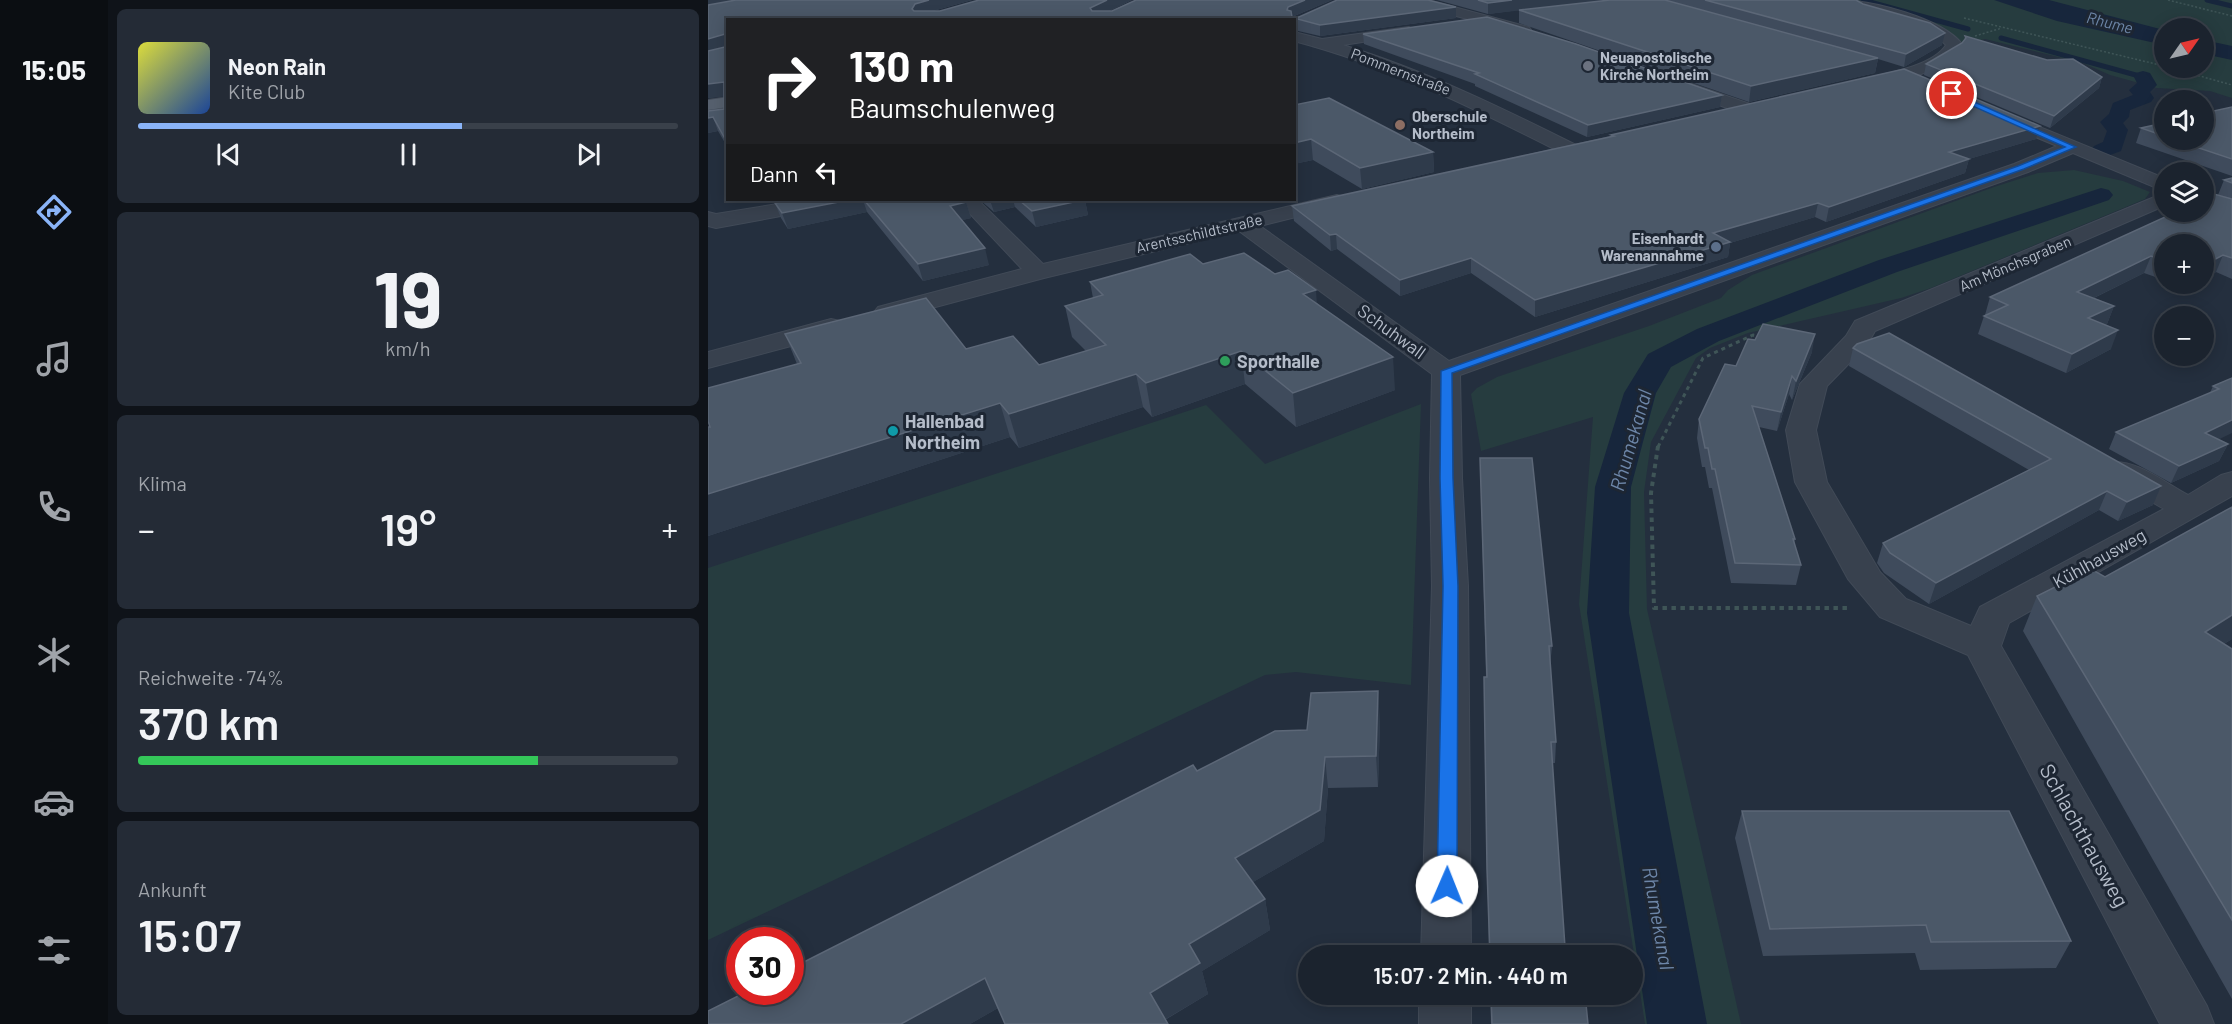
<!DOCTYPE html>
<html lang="de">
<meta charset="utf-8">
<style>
:root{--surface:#1b232e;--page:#242b36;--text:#f1f3f6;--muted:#a0a4aa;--line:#39404a;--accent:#8ab4f8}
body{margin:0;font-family:Barlow,sans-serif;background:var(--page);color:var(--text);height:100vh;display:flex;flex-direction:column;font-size:22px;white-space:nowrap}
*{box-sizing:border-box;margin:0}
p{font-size:20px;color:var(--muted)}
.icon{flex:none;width:33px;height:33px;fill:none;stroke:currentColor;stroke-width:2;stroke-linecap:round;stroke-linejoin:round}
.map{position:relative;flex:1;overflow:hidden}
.panel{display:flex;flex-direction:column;gap:9px;padding:9px;background:#0f1319;width:600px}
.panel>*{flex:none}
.hud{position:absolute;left:18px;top:18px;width:570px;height:183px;border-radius:0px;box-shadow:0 3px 15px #0003,0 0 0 2px var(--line);background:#202124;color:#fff;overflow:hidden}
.needle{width:39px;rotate:56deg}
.tools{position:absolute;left:1446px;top:18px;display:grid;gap:12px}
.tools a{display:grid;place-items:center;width:60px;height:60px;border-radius:50%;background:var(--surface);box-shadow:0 3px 15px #0003,0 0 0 2px var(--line);font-size:30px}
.speed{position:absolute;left:18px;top:927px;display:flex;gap:12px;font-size:30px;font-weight:700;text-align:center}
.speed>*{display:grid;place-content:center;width:78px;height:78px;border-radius:50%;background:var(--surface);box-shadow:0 3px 15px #0003,0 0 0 2px var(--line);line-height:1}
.speed .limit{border:9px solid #d22;background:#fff;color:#111}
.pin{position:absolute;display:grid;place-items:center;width:51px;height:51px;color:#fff;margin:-26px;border:3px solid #fff;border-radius:50%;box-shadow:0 2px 6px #0007}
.me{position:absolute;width:66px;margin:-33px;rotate:1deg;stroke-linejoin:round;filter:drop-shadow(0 0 4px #0008)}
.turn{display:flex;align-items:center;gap:21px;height:126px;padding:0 24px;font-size:27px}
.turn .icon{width:78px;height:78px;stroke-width:2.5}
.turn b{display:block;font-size:42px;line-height:51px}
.then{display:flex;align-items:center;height:57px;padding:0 24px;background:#0003;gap:12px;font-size:22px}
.big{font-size:45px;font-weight:600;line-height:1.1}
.panel .card{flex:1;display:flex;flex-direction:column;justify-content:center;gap:9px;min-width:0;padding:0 21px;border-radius:9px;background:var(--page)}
.panel .dial{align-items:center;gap:0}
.dial b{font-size:78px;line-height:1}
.song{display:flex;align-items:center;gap:18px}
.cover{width:72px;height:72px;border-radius:9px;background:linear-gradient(135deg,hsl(60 70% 55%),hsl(220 70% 35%))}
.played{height:6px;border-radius:3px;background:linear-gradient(90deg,var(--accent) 60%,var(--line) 60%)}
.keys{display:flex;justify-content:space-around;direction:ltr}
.heat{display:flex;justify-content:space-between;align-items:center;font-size:33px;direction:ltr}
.charge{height:9px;border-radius:4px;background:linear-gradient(90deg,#34c759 74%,var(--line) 0)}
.trip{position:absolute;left:590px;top:945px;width:345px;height:60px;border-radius:30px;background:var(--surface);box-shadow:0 3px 15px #0003,0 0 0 2px var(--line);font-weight:600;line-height:60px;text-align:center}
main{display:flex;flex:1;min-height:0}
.tab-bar{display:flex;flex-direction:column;width:108px;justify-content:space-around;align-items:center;background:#0b0e12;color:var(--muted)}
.tab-bar .icon{width:42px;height:42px}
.tab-bar .active{color:var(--accent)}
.tab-bar b{font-size:27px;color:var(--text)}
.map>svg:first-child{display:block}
.green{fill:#263c3f;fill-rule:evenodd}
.water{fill:#17263c}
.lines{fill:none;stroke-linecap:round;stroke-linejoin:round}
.stream{stroke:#17263c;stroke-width:5}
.canal{fill:#17263c;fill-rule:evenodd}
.minor-casing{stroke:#414a57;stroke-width:2}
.major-casing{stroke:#414a57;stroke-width:2}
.path-far2{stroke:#3f5557;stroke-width:1.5;stroke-dasharray:2 2;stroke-linecap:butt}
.path-far1{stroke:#3f5557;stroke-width:3;stroke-dasharray:4 4;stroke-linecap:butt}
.path{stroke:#3f5557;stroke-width:4;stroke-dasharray:4.5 4.5;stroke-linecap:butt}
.minor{fill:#38414e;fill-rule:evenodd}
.major{fill:#56606e;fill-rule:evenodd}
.wall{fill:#3f4b5c}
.shaded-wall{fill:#2f3b4b}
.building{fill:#4b5868;stroke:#5c6777;stroke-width:1.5}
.route{fill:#1a73e8;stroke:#114b97;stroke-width:1.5}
.worship-dot{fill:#6b7280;stroke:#1d2633;stroke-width:2}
.education-dot{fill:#8d6e63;stroke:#1d2633;stroke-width:2}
.service-dot{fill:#5c6f8a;stroke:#1d2633;stroke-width:2}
.leisure-dot{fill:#2e9e5b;stroke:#1d2633;stroke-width:2}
.culture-dot{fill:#0f9aa8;stroke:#1d2633;stroke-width:2}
.labels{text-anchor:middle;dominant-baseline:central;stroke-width:6;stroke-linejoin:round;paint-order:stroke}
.far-poi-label{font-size:15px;font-weight:bold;fill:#b4bcc9;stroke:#1d2633;text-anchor:start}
.far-street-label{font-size:15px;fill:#b4bcc9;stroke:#1d2633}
.far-water-label{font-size:16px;font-style:italic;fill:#6d86a8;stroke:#1d2633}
.street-label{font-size:18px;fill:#b4bcc9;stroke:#1d2633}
.poi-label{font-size:18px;font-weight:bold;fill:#b4bcc9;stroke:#1d2633;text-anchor:start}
.water-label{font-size:20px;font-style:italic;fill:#6d86a8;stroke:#1d2633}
.near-street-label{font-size:21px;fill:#b4bcc9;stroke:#1d2633}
</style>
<main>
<nav class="tab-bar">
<b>15:05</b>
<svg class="icon active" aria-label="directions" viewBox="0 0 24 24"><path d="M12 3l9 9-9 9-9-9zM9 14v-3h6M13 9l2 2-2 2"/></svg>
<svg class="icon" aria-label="music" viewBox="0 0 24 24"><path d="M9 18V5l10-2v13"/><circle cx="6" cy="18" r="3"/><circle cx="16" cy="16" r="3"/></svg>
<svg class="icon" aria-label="phone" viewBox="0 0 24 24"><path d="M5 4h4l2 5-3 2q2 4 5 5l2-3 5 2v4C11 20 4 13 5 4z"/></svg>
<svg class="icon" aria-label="climate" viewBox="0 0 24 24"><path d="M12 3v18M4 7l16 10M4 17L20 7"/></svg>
<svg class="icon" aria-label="car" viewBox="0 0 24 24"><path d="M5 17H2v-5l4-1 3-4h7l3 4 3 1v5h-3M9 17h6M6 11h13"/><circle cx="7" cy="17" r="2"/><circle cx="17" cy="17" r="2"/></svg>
<svg class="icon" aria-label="filters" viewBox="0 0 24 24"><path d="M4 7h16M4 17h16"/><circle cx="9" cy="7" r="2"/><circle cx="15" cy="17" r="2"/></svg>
</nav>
<section class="panel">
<div class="card">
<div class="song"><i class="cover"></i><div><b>Neon Rain</b><p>Kite Club</p></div></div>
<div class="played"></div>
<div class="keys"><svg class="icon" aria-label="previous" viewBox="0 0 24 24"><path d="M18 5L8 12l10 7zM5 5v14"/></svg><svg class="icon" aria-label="pause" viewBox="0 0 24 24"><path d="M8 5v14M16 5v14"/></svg><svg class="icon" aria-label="next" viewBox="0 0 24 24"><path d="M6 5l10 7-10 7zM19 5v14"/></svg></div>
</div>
<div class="card dial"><b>19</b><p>km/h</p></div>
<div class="card"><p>Klima</p>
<div class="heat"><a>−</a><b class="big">19°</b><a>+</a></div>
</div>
<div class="card"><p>Reichweite · 74%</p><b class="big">370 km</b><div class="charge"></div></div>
<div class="card"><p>Ankunft</p><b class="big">15:07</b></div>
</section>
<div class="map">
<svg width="1524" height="1024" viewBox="0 0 1524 1024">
<rect width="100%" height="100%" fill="#242f3e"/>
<g class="green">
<path d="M1141,0H1524V98L1502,91L1449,88L1402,75L1375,63L1277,39L1256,44C1223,19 1180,12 1141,0ZM1456,28H1496V68H1456Z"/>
<path d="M1366,170L1415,181L1442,192L1437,199L1223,288L1193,298L1040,333L1002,348L988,358L943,442L936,492L939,609L1033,1024H937L871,604L885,417L773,451L763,394L769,388L789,377L941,326L1013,298L1020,290L1044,275L1286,187L1330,173Z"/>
<path d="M713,404L703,685L588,672L557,675L0,940V568L498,405L557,464Z"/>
</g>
<g class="water">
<path d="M1286,0H1341L1456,30V45L1349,21Z"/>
<path d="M1496,40L1524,46V60L1496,54Z"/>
</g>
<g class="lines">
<g class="stream">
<path d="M1155,0L1260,29"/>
<path d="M1499,0L1524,6"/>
<path d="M1293,38L1435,77"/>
</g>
<g class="canal">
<path d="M1435,71L1442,73L1449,85L1442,92L1446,98L1443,102L1422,110L1421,117L1415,123L1420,130L1413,151L1394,158L1386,156L1383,151L1386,146L1395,142L1399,131L1392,122L1401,114L1405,103L1425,95L1421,90L1429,83L1426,77L1428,73Z"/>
<path d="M1393,188L1401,190L1405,195L1401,200L1189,272L1011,341L963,367L948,393L923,487L921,613L999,1024H939L879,613L887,487L916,393L940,354L989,329L1171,260Z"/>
</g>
<defs>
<g id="minor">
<path d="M697,0H720L821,27L823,30L816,34L699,3Z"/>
<path d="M1131,0C1163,0 1234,18 1254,44C1250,51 1246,57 1239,62C1223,72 1172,91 1154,87L1152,83L1154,79C1177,74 1225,66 1238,45C1218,24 1183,19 1157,11C1148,8 1137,6 1131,0Z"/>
<path d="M701,27L708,31L706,34L635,45C716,70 792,107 868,145L871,149L868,153H854C767,109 681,66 586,41V32L614,39Z"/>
<path d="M972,80L1045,105L1048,109L1045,113H1033L966,89L964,85L966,81Z"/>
<path d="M1288,109L1456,178V191L1365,153L1320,172L752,375L754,478L760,586L763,956H713L724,586L722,478L724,374L531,231L336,278L179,320L170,317L166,312L170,307L314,269L249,200H270L335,264L629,195L636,197L640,201L636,205L552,226L741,361L1306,164L1349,146L1282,118L1279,114L1282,110Z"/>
<path d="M1456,193V206L1167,331L1159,345L1119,386L1108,430L1119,482L1172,572L1198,599L1263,626L1272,607L1456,509L1400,477L1395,470L1400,463C1426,457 1457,483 1480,495L1513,475L1524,472V496L1301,623L1293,646L1499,1006L1506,1024H1452L1260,655L1172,617L1140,579L1087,482L1078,430L1092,384L1138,336L1147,321Z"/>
<path d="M94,200H138L134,204L127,206L8,228L0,226V212L8,214Z"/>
<path d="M123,319L132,321L136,327L132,333L0,368V352Z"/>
<rect x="711" y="994" width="52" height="30"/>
</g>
<path id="major" d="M20,97V107L0,110V100Z"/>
</defs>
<use href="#minor" class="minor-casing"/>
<use href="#major" class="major-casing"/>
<g class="path-far2">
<path d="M1460,0L1524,16"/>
<path d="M1256,18L1456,66"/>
<path d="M1267,36L1294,28"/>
<path d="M1463,68L1524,85"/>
</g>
<path class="path-far1" d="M950,447L995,358L1045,335L1052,336"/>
<path class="path" d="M950,446L943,493L946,608H1140"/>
<use href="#minor" class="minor"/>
<use href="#major" class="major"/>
</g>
<g class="wall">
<path d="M0,0H27L12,3L28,0H264L225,11H232L271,0H424L401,11H404L428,0H624L584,17H591L629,0H720L748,7V18L612,36L586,30V20H20V148L10,131L0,133V111L16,109V96L0,98Z"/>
<path d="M729,0H1148L1234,45L1196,67L1170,59L1167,73L1041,102L811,23V10L780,14Z"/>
<path d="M655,34L1014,95L1012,107L879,137L767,86V84L656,44Z"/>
<path d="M1257,36L1394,77L1391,88L1342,128L1216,75L1218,64L1254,43L1256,41Z"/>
<path d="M586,105L725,152L726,172L654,189L605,160L586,164Z"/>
<path d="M1524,107V176L1428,143L1433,128L1456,123V140H1496Z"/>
<path d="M903,135L1328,139L1261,159L1257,173L1118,222L1107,217L1022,243L1020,257L827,317L763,273L692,296L629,249L623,251L586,221L584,206L903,136Z"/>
<path d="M1524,178V279L1508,272L1496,279V244H1456V280L1436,273L1386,298L1406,306L1399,324L1397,325L1403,349L1358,373L1270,334L1276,316L1277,315L1282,297L1496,212L1502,193L1510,195L1516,180Z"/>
<path d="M84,200H256L258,202L263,218L254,220L281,265L215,281L159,212L80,229L73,218L67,203Z"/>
<path d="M272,200H377L380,215L328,227L307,207L286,212Z"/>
<path d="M495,264L609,303L687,390L588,427L537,384L444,417L435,407L311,448L302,437L0,536V427H2L89,364L77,334L258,349L331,365L378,351L364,337L357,306L385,298L382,282Z"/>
<path d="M1465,284H1487L1478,288Z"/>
<path d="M1145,348L1445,505L1410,521L1391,510L1221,604L1176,573L1169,563L1175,543L1321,470L1141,366Z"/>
<path d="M1104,352L1084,400L1081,394L1069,431L1051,427L1087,539L1086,544L1093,565L1088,585L1023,583L1004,488H1001L997,467H994L989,438L991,419L1028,366Z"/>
<path d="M1524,378L1510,439L1520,444L1511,461L1463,483L1401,449L1408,432L1502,393L1505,386Z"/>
<path d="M772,458L844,646L842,666L848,742L847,763H844L857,947L874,956H781L776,697V677H778Z"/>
<path d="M1397,577L1524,639L1516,644L1524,649V999L1315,631L1329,596Z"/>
<path d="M672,721L670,787L620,788L616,841L545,882L557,899L562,930L494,971L500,994L457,1020L290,1008L262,1024H0L489,771L599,730Z"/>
<path d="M1034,811L1363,941L1348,968L1212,970L1207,953L1055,956L1027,838Z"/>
<path d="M782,994H877L880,1024H783Z"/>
</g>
<g class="shaded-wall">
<path d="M0,0H27L0,6Z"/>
<path d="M221,0H264L210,15L204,9L207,4Z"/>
<path d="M399,0H424L384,19L382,8Z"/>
<path d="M597,0H624L581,18L579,10L580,7Z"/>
<path d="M804,0H903L780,14V3Z"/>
<path d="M748,7V18L612,36V25Z"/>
<path d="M1237,33L1234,45L1196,67L1198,54Z"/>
<path d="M17,34L20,47L0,52V39Z"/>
<path d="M1170,58L1167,73L1041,102L1043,86Z"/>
<path d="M1394,77L1391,88L1342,128L1346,116Z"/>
<path d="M16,82L20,96L0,98V84Z"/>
<path d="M1014,95L1012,107L879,137L880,125Z"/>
<path d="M5,117L10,131L0,133V118Z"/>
<path d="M1332,126L1328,139L1261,159L1257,173L1118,222L1121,207L1241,152Z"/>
<path d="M603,139L605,160L586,164V143Z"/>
<path d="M725,152L726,172L654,189L652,168Z"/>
<path d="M62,200H83L63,203Z"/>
<path d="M141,200H155L159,212L80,229L74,213Z"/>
<path d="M282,200H305L307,207L286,212Z"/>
<path d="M377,200L380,215L328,227L324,211Z"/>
<path d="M258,202L263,218L247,222L242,206Z"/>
<path d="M1110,203L1107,217L1022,243L1020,257L827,317V300L1005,233Z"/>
<path d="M628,234L629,249L623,251L622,235Z"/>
<path d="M277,248L281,265L215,281L210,264Z"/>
<path d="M1515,255L1508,272L1496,279V265Z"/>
<path d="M1443,256L1436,273L1363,309L1369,292Z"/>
<path d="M763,258V273L692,296V280Z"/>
<path d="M1480,284H1487L1478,288Z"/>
<path d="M608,290L610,321L595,294Z"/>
<path d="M1406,306L1399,324L1374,337L1380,318Z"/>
<path d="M1410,330L1403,349L1358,373L1364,354Z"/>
<path d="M1107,334L1104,352L1084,400L1088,381Z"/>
<path d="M533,351L537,384L444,417L438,383Z"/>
<path d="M685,357L687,390L588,427L585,393Z"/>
<path d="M428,374L435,407L311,448L301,414Z"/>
<path d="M1084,376L1081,394L1069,431L1073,412Z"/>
<path d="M292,403L302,437L0,536V494Z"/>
<path d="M1524,420V433L1489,450L1497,433Z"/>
<path d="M1520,444L1511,461L1463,483L1471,466Z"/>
<path d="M1453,486L1445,505L1410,521L1419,502Z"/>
<path d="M1399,491L1391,510L1221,604L1228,583Z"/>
<path d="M1524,615V639L1478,667L1497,632Z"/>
<path d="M670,691L672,721L670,787L668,756Z"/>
<path d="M617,757L620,788L616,841L533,889L527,858Z"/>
<path d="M557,899L562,930L494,971L500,994L451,1023L442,993L481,944Z"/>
<path d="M277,978L290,1008L262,1024H193Z"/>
</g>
<g class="building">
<path d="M28,0H221L207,4L204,9L206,11H232L271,0H399L382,8L384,11H404L428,0H597L580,7L579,10L583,11L584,17H591L629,0H720L748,7L612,25L586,18L584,20H536L534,19L531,20H20V144L5,117L0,118V111L16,109V82L0,84V51L17,47V34L0,39V5Z"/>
<path d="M770,0H804L780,3Z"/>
<path d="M902,0H957L1170,58L1043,86L811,10Z"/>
<path d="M997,0H1148L1155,4L1222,23L1237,33L1198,54Z"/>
<path d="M779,17L868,44L1014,95L880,125L767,74L771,73L655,34Z"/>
<path d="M1257,36L1339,60L1365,59L1394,77L1346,116L1218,64L1254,43L1258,38Z"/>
<path d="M1196,69L1332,126L1241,152L1261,159L1121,207L1110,203L1005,233L1022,242L827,300L763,258L692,280L628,234L622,235L584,206L906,136L903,135Z"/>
<path d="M621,98L725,152L652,168L603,139L586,143V105Z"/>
<path d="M1524,107V159L1467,140H1496V113Z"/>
<path d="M1456,123V136L1433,128Z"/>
<path d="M1524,178V183L1516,180Z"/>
<path d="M1500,185L1502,193L1524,199V258L1515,255L1496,265V244H1456V261L1443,256L1369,292L1406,306L1380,318L1410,330L1364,354L1276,316L1300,305L1282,297L1468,212H1496V187Z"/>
<path d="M84,200H141L74,213L67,203Z"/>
<path d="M156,200H256L258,202L242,206L277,248L210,264Z"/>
<path d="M311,200H375L324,211Z"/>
<path d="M536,253L567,274L580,270L608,290L595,294L685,357L585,393L533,351L438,383L428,374L301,414L292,403L0,494V427H2L0,421V388L93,363L77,334L218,298L258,349L305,336L331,365L398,345L357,306L395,295L382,282L482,254L495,264Z"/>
<path d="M1055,324L1107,334L1088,381L1084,376L1073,412L1044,406L1087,539H1085L1093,565L1027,563L1007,469H1004L1000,448H997L991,419L1017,364L1028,366L1040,339L1047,340Z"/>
<path d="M1181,333L1453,486L1419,502L1399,491L1228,583L1182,553L1175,543L1343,459L1145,348L1149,344Z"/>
<path d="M1524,378V420L1497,433L1520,444L1471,466L1408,432L1511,389L1505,386Z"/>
<path d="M772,458H824L844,646H841L848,742H843L857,947H873L874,956H782L779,869L776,677H779Z"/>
<path d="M1524,507V615L1497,632L1524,649V920L1329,596L1383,569L1397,577Z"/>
<path d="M670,691L668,756L617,757L612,810L527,858L557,899L481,944L492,963L442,993L460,1024H297L277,978L193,1024H0V1011L38,992H82V969L485,765L489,771L567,731L599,730L603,693Z"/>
<path d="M1034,811H1301L1363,941L1223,942L1218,925L1062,929Z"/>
<path d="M783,994H877L880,1024H784Z"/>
</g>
<path class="route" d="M1244,92L1368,147L1316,169L744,373L745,478L750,586L749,886L746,892L739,894L732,892L729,886L735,586L732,478L733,371L1310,166L1357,147L1242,96Z"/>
<circle class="worship-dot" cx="880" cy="66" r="6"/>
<circle class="education-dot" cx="692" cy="125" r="6"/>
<circle class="service-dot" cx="1008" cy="247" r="6"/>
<circle class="leisure-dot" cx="517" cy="361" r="6"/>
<circle class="culture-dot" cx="185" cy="431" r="6"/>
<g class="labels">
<g class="far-poi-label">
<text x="892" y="57">Neuapostolische<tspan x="892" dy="17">Kirche Northeim</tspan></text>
<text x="704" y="116">Oberschule<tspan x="704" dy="17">Northeim</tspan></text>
<text x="996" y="238" text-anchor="end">Eisenhardt<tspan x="996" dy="17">Warenannahme</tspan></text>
</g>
<g class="far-street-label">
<text transform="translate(693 71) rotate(21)">Pommernstraße</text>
<text transform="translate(491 233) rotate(-13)">Arentsschildtstraße</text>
<text transform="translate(1307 263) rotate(-23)">Am Mönchsgraben</text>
</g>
<g class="far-water-label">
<text transform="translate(1402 22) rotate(14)">Rhume</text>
</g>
<g class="street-label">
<text transform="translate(684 331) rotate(36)">Schuhwall</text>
<text transform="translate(1391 558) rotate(-29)">Kühlhausweg</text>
</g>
<g class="poi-label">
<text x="529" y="361">Sporthalle</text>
<text x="197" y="421">Hallenbad<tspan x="197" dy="21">Northeim</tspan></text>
</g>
<g class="water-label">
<text transform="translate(922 440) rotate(-74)">Rhumekanal</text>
<text transform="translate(951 918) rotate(80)">Rhumekanal</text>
</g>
<g class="near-street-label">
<text transform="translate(1377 835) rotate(61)">Schlachthausweg</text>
</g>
</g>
</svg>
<div class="tools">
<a><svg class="needle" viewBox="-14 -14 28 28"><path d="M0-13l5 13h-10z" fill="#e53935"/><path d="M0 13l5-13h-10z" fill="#a0a4aa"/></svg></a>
<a><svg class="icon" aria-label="sound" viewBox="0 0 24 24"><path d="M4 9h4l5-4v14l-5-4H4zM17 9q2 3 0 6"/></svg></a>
<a><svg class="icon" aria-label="layers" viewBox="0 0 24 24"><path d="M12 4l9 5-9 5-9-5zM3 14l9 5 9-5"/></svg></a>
<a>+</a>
<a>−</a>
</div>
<div class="speed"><div class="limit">30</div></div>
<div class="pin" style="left:1244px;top:94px;background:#d93025"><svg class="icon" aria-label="arrive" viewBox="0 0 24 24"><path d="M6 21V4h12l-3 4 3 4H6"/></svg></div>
<svg class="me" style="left:739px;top:886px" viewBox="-20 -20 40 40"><circle r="19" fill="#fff"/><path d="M0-13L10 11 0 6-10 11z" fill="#1a73e8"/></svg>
<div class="trip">15:07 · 2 Min. · 440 m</div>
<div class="hud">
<div class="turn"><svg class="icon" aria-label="right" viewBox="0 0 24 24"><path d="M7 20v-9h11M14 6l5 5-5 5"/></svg><div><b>130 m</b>Baumschulenweg</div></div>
<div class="then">Dann<svg class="icon" aria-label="left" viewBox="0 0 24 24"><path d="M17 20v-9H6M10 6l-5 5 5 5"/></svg></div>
</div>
</div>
</main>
